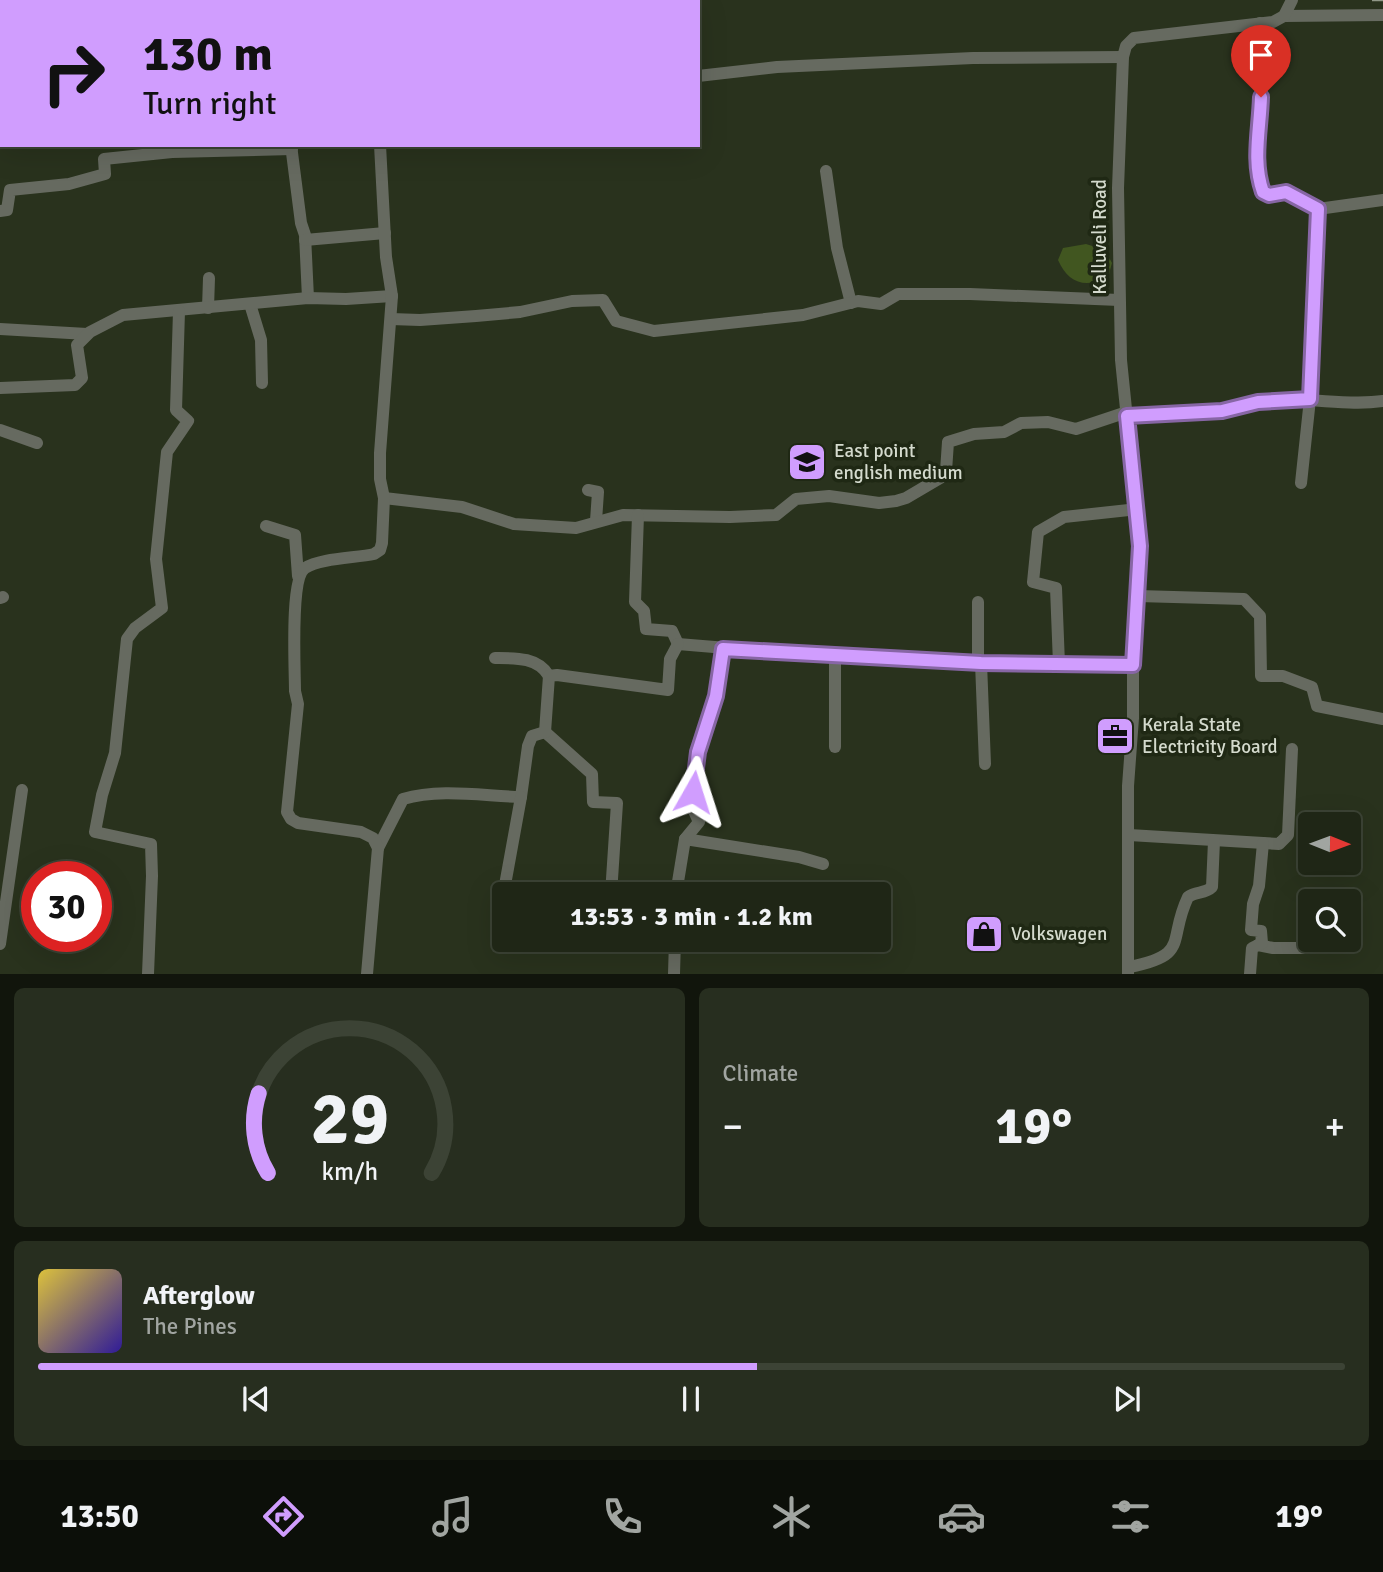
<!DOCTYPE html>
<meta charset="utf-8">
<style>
:root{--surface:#1f2616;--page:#272e1f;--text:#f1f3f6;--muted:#a1a5a1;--line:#3c4335;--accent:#d09dfe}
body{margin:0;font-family:Signika,sans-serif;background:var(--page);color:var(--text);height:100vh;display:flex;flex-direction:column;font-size:26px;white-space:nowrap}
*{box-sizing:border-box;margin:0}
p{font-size:23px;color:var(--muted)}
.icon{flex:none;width:38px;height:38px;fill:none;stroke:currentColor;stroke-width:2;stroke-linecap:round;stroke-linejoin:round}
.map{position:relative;height:974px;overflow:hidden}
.sheet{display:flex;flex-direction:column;gap:14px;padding:14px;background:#11150c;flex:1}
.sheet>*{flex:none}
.hud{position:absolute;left:0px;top:0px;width:700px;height:147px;box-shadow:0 7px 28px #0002,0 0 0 2px var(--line);background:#d09dfe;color:#111;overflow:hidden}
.needle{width:46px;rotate:91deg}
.fabs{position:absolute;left:1298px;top:812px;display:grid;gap:14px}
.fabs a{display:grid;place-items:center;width:63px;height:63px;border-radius:7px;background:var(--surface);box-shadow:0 7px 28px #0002,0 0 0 2px var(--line);font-size:35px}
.speed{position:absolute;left:21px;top:861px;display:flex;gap:14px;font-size:35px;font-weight:700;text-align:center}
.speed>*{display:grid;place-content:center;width:91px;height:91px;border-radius:50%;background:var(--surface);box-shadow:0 7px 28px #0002,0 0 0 2px var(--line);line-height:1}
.speed .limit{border:10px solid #d22;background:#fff;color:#111}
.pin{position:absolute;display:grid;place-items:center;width:60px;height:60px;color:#fff;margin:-72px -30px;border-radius:50% 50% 50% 0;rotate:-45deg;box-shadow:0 0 7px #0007}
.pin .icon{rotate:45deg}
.me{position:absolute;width:77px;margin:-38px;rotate:6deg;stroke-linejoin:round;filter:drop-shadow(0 0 5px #0008)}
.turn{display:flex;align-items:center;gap:24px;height:147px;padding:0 28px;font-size:32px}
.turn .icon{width:91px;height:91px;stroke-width:2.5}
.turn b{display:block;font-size:49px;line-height:60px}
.big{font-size:52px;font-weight:800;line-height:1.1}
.sheet .tile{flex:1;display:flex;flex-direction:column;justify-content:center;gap:10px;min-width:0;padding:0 24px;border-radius:10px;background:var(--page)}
.sheet .dial{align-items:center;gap:0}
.dial svg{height:182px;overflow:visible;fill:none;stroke:var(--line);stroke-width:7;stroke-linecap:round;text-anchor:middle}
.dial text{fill:var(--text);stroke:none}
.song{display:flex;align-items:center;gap:21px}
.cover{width:84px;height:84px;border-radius:10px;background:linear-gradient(135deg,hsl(50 70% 55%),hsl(250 70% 35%))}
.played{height:7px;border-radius:4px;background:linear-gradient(90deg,var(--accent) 55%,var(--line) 55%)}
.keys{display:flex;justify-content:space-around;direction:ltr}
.heat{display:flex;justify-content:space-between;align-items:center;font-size:38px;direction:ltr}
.sheet .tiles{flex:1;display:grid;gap:14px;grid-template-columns:1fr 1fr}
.tile:last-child{grid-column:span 2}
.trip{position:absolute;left:492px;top:882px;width:399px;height:70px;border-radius:7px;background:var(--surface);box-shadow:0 7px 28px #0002,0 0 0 2px var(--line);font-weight:800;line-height:70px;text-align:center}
.menu{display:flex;height:112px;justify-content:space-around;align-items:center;background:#0c0f09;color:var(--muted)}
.menu .icon{width:49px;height:49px}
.menu .current{color:var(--accent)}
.menu b{font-size:32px;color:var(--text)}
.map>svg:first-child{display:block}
.garden{fill:#415620}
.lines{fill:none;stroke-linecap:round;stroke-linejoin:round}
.minor{stroke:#666a60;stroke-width:12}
.rail{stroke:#909787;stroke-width:2.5;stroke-dasharray:12 12;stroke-linecap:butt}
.route-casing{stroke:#8766a5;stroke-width:18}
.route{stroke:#d09dfe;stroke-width:12}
.labels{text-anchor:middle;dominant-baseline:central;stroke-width:7;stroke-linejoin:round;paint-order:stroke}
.street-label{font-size:19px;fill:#d4dacd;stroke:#1f2814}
.poi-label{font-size:19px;fill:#d4dacd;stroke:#1f2814;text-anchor:start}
</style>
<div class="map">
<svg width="1383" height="974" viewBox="0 0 1383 974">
<rect width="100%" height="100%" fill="#29321d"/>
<path class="garden" d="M1086,244L1105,250L1112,263L1108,277C1085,289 1068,283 1058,260L1063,248Z"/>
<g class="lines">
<g class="minor">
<path d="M286,0V2"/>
<path d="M565,2V0"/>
<path d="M1284,16L1383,15"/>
<path d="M1260,23C1261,54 1262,86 1261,117C1260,147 1253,162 1263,193L1269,196L1286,192L1318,209"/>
<path d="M698,76L777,67L973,58L1123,57"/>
<path d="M0,118L2,117"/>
<path d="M291,145L301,223L305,235L308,298"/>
<path d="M826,171L837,248L851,303"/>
<path d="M0,211L7,210L10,190L69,184L105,174L104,159L172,152L292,149"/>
<path d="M305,240L385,233"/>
<path d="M250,304L261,340L262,383"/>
<path d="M208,308L209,278"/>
<path d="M391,319L420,320L476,316L520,312L572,301L603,300L616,321L654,331L803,315L858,301L881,304L898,294H970L1119,300"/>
<path d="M0,329L87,334"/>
<path d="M0,388L75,385L82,378L77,345L90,332L123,315L308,298L346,299L392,296"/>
<path d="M1127,416C1159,414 1192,417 1223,411C1243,408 1261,401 1281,400C1315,398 1349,406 1383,401"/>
<path d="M0,430L37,443"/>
<path d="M1301,483L1310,399L1318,209L1383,200"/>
<path d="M588,490L598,492L596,521"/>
<path d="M384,498L462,507L514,524L576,528L623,515L730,517L776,515L796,499L829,496L879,503L896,501L906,498L940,478L946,471L948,442L974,434L1004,432L1021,423L1048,422L1076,429L1127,412"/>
<path d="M638,515L635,602L644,611L646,629L672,631L678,644"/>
<path d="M266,526L295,535L298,576"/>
<path d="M1138,596L1244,599L1260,616L1261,676H1283L1312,687L1317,706L1383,719"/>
<path d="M0,598L3,597"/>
<path d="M978,602V662L981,663L985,764"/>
<path d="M678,644L835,657L978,662"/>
<path d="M835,657V747"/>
<path d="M495,658C515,658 538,657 549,676"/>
<path d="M981,663L1133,665"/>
<path d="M1059,664L1056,588L1033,582L1038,532L1064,517L1138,509"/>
<path d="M545,732L592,774L593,802L617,803L611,894"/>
<path d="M1129,835L1279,844L1288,835L1292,749"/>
<path d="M685,839L799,857L823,864"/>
<path d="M378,848L403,799C440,788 483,796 521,797L528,746L532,736L545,732L549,676L557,675L668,690L670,659L678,644"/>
<path d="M579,892L598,894"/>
<path d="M676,894L685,839L699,822L694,811L695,768L698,752L716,696L723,649"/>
<path d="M496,905L505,885L521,797"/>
<path d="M0,944L22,790"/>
<path d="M1258,945L1273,948H1324"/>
<path d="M1129,967C1191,955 1167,941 1188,897C1196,891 1205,894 1212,887L1214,841"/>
<path d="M148,974L152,876L151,844L95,832L102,795L115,753L127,639L135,628L162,608L156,559L167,452L188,421L176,410L179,311"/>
<path d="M367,974L378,848L373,838L361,832L298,823L291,819L287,812L298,704L295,691C295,670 290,578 305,568C320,558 356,558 374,554L380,550L382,543L384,498L380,479V453L392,296L386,257L380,145"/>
<path d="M674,974L675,940"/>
<path d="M1128,974V786L1133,718V665L1140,546L1121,360L1118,188L1123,57L1126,46L1134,38L1273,22L1284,16L1292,0"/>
<path d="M1250,974L1252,948L1262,943L1261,931L1251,930L1253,904L1259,886L1263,843"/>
</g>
<g class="rail">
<path d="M1372,0H1383"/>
<path d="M690,2L699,0"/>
<path d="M0,144H2"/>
</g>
</g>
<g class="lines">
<defs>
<path id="route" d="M693,792L698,752L716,696L723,649L981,663L1133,665L1140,546L1127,416L1222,411L1258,402L1310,399L1318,209L1286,192L1269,195L1263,192C1252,161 1260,130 1261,97"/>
</defs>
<use href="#route" class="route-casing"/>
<use href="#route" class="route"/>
</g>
<defs>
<symbol id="school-square" viewBox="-11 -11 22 22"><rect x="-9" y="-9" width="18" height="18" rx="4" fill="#d09dfe" stroke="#1f2814"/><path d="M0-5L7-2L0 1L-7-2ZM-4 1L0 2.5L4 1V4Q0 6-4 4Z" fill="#111"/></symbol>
<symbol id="office-square" viewBox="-11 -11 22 22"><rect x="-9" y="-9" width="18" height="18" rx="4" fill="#d09dfe" stroke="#1f2814"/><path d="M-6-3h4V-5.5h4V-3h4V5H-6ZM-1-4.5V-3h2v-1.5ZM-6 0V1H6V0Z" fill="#111"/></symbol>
<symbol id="shop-square" viewBox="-11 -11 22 22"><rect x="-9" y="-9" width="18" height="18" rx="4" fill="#d09dfe" stroke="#1f2814"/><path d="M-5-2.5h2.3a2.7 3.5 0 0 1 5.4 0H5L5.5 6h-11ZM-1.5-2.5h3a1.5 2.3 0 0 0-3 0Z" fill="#111"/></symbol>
</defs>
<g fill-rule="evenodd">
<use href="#school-square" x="785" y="440" width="44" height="44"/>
<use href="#office-square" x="1093" y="714" width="44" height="44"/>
<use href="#shop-square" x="962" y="912" width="44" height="44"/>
</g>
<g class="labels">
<g class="street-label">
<text transform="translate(1100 237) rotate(-90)">Kalluveli Road</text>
</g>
<g class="poi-label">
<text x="834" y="451">East point<tspan x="834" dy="22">english medium</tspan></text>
<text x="1142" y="725">Kerala State<tspan x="1142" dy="22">Electricity Board</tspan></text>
<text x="1011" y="934">Volkswagen</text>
</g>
</g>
</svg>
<div class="fabs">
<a><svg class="needle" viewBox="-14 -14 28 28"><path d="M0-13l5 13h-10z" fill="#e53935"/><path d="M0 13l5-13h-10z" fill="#a1a5a1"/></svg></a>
<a><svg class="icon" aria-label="search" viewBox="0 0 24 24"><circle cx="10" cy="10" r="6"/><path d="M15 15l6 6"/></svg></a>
</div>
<div class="speed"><div class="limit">30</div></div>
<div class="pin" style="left:1261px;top:97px;background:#d93025"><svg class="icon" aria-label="arrive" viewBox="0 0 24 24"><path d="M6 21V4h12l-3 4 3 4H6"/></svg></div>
<svg class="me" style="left:693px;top:792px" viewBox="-20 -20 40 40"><path d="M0-17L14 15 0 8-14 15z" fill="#d09dfe" stroke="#fff" stroke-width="4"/></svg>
<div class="trip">13:53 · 3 min · 1.2 km</div>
<div class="hud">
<div class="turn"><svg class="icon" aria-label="right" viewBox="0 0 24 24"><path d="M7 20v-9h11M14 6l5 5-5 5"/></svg><div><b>130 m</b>Turn right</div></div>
</div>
</div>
<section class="sheet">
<div class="tiles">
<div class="tile dial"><svg viewBox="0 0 100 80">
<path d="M14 69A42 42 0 1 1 86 69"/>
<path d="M14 69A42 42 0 0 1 10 34" stroke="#d09dfe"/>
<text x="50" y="56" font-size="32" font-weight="700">29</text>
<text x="50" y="72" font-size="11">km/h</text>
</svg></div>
<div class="tile"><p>Climate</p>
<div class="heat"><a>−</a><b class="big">19°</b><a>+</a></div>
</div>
<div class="tile">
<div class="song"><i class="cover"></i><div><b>Afterglow</b><p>The Pines</p></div></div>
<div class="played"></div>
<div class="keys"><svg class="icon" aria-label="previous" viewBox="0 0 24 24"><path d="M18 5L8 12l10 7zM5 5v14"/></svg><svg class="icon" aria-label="pause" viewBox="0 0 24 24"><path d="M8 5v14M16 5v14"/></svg><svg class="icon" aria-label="next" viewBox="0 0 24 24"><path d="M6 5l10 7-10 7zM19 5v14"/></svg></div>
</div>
</div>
</section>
<nav class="menu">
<b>13:50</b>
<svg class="icon current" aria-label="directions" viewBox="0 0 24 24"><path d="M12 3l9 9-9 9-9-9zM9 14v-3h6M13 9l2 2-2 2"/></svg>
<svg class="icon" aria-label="music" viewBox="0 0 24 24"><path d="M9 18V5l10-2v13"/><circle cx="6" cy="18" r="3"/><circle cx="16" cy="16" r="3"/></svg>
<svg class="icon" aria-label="phone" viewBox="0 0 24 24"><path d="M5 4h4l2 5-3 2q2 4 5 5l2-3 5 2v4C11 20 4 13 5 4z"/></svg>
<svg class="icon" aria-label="climate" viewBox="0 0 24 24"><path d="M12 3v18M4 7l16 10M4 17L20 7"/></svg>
<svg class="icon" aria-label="car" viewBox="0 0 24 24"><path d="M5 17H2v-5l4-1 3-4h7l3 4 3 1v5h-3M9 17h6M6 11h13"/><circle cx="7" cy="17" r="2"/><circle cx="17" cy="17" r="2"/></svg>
<svg class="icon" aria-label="filters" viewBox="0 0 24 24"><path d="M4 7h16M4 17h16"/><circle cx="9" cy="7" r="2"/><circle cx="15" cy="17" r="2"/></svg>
<b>19°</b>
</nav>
